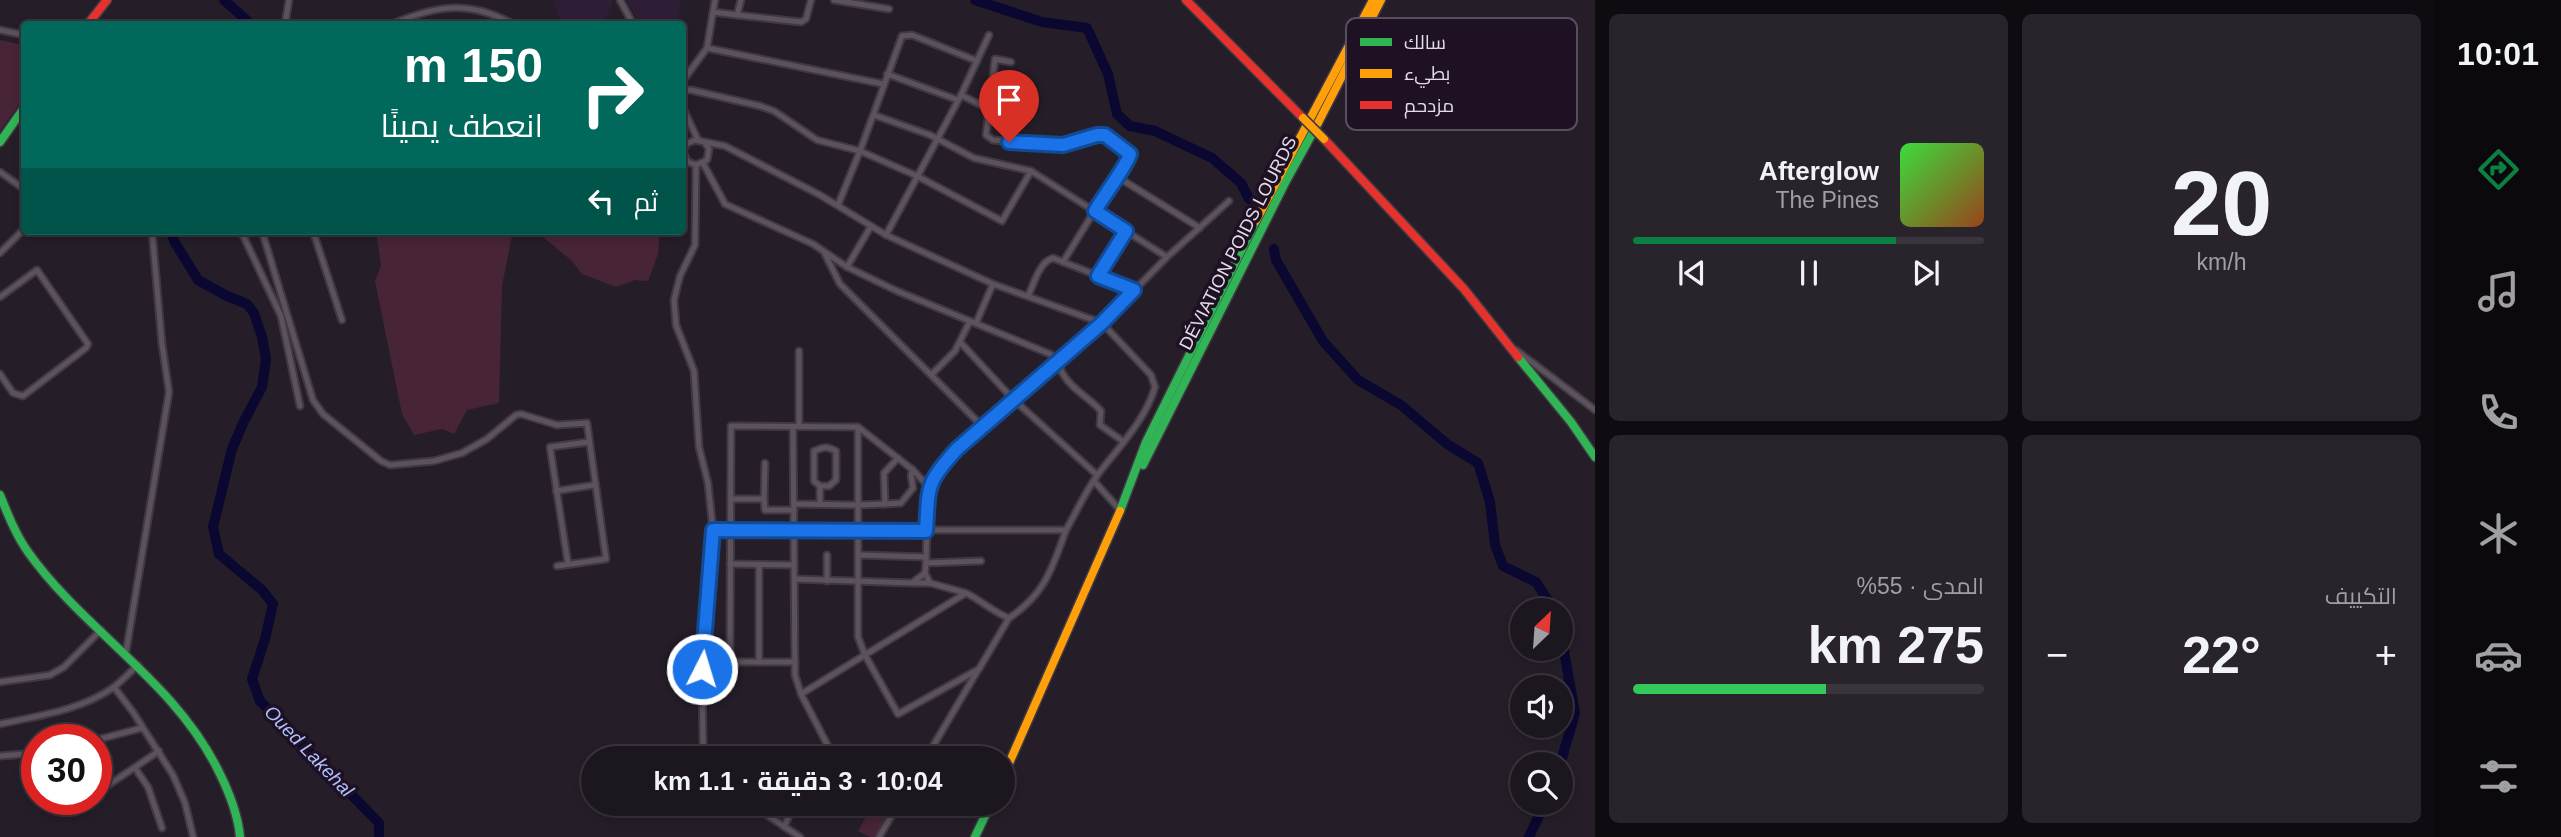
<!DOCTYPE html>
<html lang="ar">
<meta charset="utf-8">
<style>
:root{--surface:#1c161f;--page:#29232c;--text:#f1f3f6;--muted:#a09fa4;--line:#3a353d;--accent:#0b8043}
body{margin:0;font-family:Arial,Cairo,sans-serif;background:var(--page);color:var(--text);direction:rtl;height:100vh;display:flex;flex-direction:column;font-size:26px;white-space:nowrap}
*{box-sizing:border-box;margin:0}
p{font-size:23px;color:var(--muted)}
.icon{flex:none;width:38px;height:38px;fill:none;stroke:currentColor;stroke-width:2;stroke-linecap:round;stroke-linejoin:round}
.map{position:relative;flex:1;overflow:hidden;direction:ltr}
.drawer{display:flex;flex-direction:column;gap:14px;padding:14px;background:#0f0c11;width:840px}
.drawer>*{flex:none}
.top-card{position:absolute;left:21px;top:21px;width:665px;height:214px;border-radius:7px;box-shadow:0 4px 10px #0003,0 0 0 2px var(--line);direction:rtl;background:#00695c;color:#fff;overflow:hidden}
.needle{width:46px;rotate:25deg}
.buttons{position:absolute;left:1510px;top:598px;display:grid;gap:14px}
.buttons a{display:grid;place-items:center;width:63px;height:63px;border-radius:50%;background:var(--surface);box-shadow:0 4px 10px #0003,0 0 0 2px var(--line);font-size:35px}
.speed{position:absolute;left:21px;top:724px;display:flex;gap:14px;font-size:35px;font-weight:700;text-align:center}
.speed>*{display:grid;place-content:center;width:91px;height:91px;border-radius:50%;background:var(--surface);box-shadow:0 4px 10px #0003,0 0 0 2px var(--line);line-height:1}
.speed .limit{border:10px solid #d22;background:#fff;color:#111}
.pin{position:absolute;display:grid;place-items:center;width:60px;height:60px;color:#fff;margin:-72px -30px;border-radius:50% 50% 50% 0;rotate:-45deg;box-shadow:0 0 7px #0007}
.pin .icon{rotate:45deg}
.me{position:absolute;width:77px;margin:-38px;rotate:5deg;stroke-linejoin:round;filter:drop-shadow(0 0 5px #0008)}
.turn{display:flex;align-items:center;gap:24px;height:147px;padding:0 28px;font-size:32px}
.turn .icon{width:91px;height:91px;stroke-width:2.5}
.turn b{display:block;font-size:49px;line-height:60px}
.then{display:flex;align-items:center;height:66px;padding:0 28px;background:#0003;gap:14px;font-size:26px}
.big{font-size:52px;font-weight:700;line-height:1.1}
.drawer .widget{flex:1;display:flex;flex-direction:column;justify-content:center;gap:10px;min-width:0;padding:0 24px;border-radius:10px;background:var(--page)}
.drawer .dial{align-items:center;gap:0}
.dial b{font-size:91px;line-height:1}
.song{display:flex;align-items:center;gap:21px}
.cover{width:84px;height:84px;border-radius:10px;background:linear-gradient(135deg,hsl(120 70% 55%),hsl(20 70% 35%))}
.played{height:7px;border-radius:4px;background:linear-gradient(90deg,var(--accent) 75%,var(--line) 75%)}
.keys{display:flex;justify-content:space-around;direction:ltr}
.heat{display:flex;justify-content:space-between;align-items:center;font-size:38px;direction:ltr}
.charge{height:10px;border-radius:5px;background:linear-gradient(90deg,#34c759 55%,var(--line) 0)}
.drawer .tiles{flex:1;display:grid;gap:14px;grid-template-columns:repeat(2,1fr)}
.trip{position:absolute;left:581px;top:746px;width:434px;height:70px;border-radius:35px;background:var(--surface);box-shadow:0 4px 10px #0003,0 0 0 2px var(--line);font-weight:700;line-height:70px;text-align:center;direction:rtl}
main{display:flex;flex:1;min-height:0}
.tabs{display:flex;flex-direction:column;width:126px;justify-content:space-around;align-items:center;background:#0b090c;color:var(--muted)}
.tabs .icon{width:49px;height:49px}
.tabs .active{color:var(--accent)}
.tabs b{font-size:32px;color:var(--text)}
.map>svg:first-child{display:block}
.built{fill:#2d1e35}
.green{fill:#482437}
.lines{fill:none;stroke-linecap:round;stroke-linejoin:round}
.river{stroke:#0a0730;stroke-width:10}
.street-casing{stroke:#3f3943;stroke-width:9}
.fast-casing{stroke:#3f3943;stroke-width:11}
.slow-casing{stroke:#3f3943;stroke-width:11}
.jam-casing{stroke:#3f3943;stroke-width:11}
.street{stroke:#5d515c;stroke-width:5}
.fast{stroke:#30b455;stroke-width:8}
.slow{stroke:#ff9f0a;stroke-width:8}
.jam{stroke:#e5322d;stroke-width:8}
.slow-bridge-casing{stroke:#3f3943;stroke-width:11;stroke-linecap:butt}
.slow-bridge{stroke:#ff9f0a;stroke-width:8}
.route-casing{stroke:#114b97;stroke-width:18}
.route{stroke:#1a73e8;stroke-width:12}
.labels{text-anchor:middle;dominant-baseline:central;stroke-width:7;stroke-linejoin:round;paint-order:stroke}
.street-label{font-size:18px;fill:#e3dbe8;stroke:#1d1123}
.water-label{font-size:19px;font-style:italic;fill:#b0befe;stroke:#1d1123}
.key{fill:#1d1123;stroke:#584e5e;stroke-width:2}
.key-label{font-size:19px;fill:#e3dbe8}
</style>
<main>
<nav class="tabs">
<b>10:01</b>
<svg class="icon active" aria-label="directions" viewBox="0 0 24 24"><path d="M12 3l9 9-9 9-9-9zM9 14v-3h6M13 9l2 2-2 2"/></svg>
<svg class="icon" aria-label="music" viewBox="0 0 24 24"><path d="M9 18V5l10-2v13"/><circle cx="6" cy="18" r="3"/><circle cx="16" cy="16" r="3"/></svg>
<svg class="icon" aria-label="phone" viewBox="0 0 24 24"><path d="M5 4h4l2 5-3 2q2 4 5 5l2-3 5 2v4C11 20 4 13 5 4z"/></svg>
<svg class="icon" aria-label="climate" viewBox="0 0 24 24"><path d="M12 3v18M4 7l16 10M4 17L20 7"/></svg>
<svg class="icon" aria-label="car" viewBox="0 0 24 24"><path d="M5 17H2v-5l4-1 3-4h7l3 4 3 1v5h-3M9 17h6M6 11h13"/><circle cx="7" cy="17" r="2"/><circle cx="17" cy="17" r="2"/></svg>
<svg class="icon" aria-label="filters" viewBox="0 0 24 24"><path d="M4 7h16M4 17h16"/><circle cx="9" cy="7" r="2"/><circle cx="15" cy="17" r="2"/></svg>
</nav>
<section class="drawer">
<div class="tiles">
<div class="widget dial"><b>20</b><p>km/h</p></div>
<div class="widget">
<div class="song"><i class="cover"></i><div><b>Afterglow</b><p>The Pines</p></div></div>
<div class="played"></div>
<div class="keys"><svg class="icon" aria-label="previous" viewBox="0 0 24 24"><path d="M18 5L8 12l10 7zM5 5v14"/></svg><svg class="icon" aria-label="pause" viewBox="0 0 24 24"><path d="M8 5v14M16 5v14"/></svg><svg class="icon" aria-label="next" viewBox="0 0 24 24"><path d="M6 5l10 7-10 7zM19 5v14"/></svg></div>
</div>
<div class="widget"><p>التكييف</p>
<div class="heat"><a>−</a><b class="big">22°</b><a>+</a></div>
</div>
<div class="widget"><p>المدى · 55%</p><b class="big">275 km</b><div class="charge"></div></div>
</div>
</section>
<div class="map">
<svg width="1595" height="837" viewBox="0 0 1595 837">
<rect width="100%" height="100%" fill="#251e29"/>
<g class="built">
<path d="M552,0H612L613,2L603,24H562Z"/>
<path d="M627,0H680L678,24H640Z"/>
</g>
<g class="green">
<path d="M0,40L24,45V97L0,131Z"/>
<path d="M376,231H513L502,286L499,403L467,410L454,434L442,429L414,435L402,414L375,281L381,266Z"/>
<path d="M536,231H660L658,254L648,281L635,280L616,287L582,274L571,260Z"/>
<path d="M873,804L890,813L876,837H870L858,831Z"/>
</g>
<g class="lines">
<g class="river">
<path d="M224,0L251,24"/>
<path d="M975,0L1042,22L1087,28L1108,74L1117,114L1130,126L1155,131L1212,158L1241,183L1249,199"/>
<path d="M172,231L174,241L198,280L227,296L247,304L254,313L262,337L266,359L262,387L244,421L232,449L213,527L219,554L262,590L273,604L265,639L252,679L260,701L379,823V837"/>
<path d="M1274,249L1276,260L1323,341L1358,380L1401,405L1447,444L1478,463L1490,502L1495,545L1503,566L1536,582L1555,611"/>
<path d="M1560,765L1575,713L1561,634"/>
<path d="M1529,837L1545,803"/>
</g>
<defs>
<g id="street">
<path d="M620,0L633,24"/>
<path d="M715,0L713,12L737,15L741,0"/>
<path d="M834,0L889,9"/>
<path d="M737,15L801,22L806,19L811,0"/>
<path d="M285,24L289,0"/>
<path d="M392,24C437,5 469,0 513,24"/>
<path d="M0,30L24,35"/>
<path d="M707,48L883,84"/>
<path d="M1011,62L995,59L986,135L993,140L1063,145L1096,135H1105L1130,154L1129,160L1116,176L1063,262"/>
<path d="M887,74L958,100"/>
<path d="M682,82L707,48L713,12"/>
<path d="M682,90H691L760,106L774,111L817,140L860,151L917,176L1002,221L1031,171"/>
<path d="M961,95L991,110"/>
<path d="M992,96L1028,100"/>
<path d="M682,106L698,140"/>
<path d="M874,115L930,135L974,158L1031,171L1167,257"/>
<path d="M705,143L709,149L707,160L696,165L688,162L683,152L686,144L695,140L725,146L820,195L886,235L993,284L1102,323L1151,375L1155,387C1146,419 1119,447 1099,473C1086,490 1077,511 1066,530H713"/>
<path d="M703,163L725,204L813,244L847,267L897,291L1050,354C1059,360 1058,365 1063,374C1072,390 1089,397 1101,411L1100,425L1124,442"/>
<path d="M696,165L695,245L680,276L674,300L676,325L694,371L699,447L708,483L713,530L702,669L703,742L706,758"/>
<path d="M0,172L24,189"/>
<path d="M1116,176L1200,228"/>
<path d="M838,205L860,151L902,36L912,35L977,61"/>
<path d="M241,231L281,316L300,406"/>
<path d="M262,231L313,400L323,414L381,461L390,465L434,461L462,453L487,439L516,415L521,414L557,425L587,423L606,559L557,566"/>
<path d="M313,231L342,320"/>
<path d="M886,235L961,95L989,35"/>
<path d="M0,253L24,229"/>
<path d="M825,254L840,284L982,426"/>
<path d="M847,267L871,226"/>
<path d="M1098,276L1126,231"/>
<path d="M1028,296C1034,284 1039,262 1053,258L1134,290"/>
<path d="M0,297L37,270L88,344L86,348L23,396L13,393L0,374"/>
<path d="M976,323L993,284"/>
<path d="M960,342L1013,399L1097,475"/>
<path d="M1516,350L1595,410"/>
<path d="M799,351V426"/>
<path d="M932,374L955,351L970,321"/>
<path d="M793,427L795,675L801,694L966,593C982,601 993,612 1009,618C1045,594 1052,569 1066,530"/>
<path d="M898,458L884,473L885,504L901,503L913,488L911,475L913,470"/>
<path d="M1094,481L1120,510"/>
<path d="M820,486H829L836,480V451C825,446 825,447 814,451V481L820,486V503"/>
<path d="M928,486L935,472L957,449L1102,323L1167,257L1229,201"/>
<path d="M556,491L594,485"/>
<path d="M731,499H764L765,463"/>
<path d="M764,499L765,510H794"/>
<path d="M794,504L858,505V427L913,470L928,486L926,563"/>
<path d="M885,504L858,505V637L865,655L898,714L979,669L1009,618"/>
<path d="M827,555V581"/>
<path d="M859,555L926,557"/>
<path d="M568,564L550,447L589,442"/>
<path d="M730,564L794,565"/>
<path d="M759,565V662"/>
<path d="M795,579L912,583L925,573"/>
<path d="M914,583H930L966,593"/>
<path d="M930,583L925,573L926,563L981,561"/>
<path d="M126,652L169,392L162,344L152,231"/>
<path d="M703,662H730"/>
<path d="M795,662H730L731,426L858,427"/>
<path d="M0,682L50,675L64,667L101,630"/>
<path d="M114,687L133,712L173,775L185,803L193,836"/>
<path d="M801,694L828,746L841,758"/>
<path d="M0,724C38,716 82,710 114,687C122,681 130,672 138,665"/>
<path d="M96,740L142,728"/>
<path d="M0,756L37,753"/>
<path d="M820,758L828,746"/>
<path d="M926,758L978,670"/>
<path d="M135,768L148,787L162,828"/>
<path d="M101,790L159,751"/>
<path d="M749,803L800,837"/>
<path d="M784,827L795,803"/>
<path d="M879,837L899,803"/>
</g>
<g id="fast">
<path d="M0,142L24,108"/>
<path d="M1518,357L1571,422L1595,457"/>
<path d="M1143,465L1286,181L1318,123"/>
<path d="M0,495C8,515 16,535 28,552C85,632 175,681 219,772C229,792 238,814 240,837"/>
<path d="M1120,511L1146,442L1256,221"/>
<path d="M975,837L991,803"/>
</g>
<g id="slow">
<path d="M1318,123L1381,0"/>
<path d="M1256,221L1373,0"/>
<path d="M1003,777L1120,511"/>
</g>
<g id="jam">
<path d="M1186,0L1303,118"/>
<path d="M88,24L107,0"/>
<path d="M1324,139L1464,289L1518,357"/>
</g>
</defs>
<use href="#street" class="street-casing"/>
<use href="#fast" class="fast-casing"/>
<use href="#slow" class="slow-casing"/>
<use href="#jam" class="jam-casing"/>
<use href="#street" class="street"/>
<use href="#fast" class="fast"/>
<use href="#slow" class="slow"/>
<use href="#jam" class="jam"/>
<defs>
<path id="slow-bridge" d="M1303,118L1324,139"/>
</defs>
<use href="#slow-bridge" class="slow-bridge-casing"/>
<use href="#slow-bridge" class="slow-bridge"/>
</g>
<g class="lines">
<defs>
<path id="route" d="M702,669L713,530L926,531C929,486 925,484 957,449L1102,323L1134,290L1098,276L1126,231L1095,211C1101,200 1129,162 1130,154L1105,135H1097L1063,145L1009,142"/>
</defs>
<use href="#route" class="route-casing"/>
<use href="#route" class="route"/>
</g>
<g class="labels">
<g class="street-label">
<text transform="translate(1238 243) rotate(-63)">DÉVIATION POIDS LOURDS</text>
</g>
<g class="water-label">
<text transform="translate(309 751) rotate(46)">Oued Lakehal</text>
</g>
</g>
<rect x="1346" y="18" width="231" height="112" rx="10" class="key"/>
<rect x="1360" y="38" width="32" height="8" fill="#30b455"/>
<rect x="1360" y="69" width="32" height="9" fill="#ff9f0a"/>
<rect x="1360" y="101" width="32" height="8" fill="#e5322d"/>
<g class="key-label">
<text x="1404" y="49">سالك</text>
<text x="1404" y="80">بطيء</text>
<text x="1404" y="112">مزدحم</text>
</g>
</svg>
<div class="buttons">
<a><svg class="needle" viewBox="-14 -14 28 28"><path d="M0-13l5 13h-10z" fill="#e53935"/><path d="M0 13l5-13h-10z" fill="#a09fa4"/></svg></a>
<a><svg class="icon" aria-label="sound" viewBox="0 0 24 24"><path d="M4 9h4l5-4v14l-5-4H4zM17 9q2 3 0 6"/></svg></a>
<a><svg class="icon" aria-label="search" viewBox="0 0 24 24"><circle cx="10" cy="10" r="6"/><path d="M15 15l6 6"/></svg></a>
</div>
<div class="speed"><div class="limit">30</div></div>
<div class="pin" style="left:1009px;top:142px;background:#d93025"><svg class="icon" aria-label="arrive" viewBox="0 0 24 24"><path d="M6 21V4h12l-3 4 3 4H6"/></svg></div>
<svg class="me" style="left:702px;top:669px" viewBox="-20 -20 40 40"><circle r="17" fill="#1a73e8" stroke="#fff" stroke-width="3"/><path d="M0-11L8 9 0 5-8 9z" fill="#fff"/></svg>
<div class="trip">10:04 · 3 دقيقة · 1.1 km</div>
<div class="top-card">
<div class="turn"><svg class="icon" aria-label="right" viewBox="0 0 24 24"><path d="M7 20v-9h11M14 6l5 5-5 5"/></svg><div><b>150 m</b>انعطف يمينًا</div></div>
<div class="then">ثم<svg class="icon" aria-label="left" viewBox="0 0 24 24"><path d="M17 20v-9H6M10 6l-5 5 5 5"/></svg></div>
</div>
</div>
</main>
